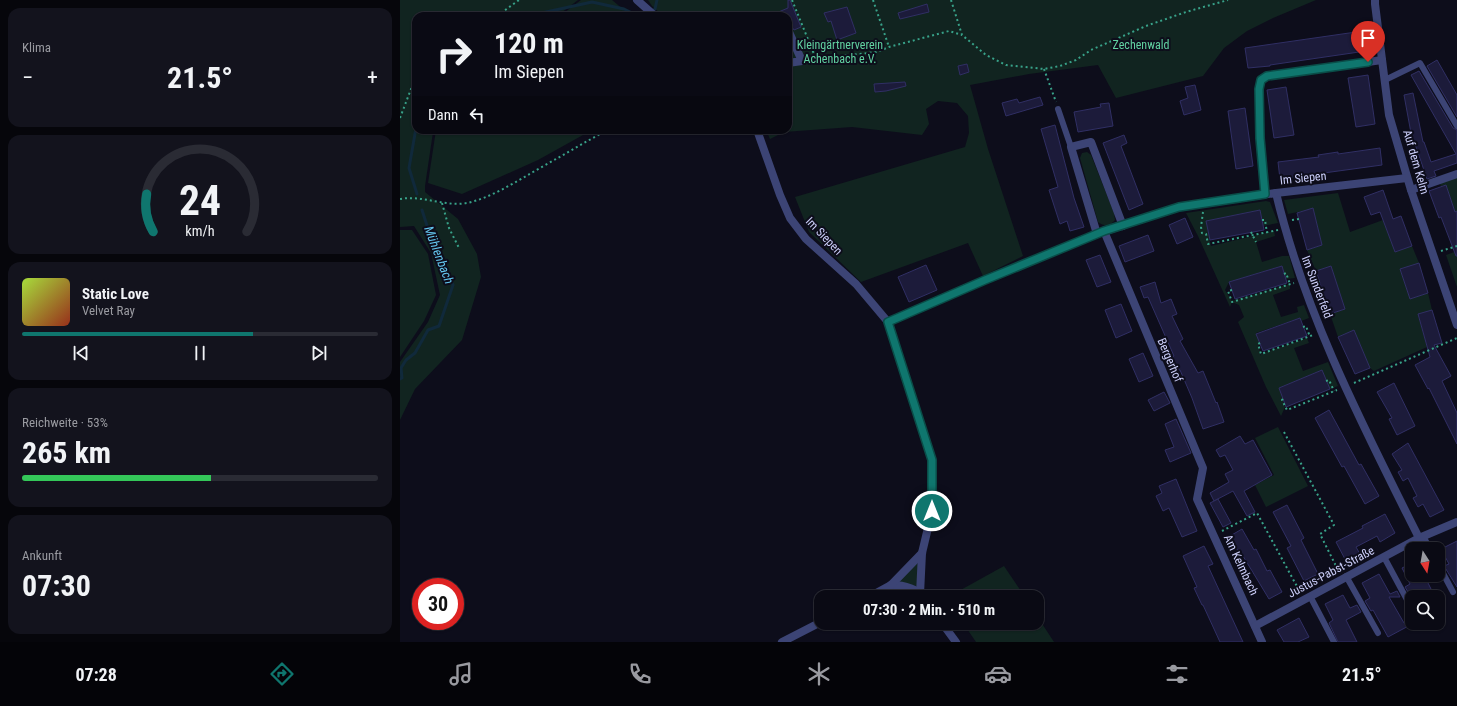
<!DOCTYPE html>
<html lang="de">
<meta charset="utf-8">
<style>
:root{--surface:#0a0a14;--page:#13131d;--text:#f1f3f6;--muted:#999aa0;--line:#2a2b34;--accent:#0f766e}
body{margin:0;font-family:"Roboto Condensed",sans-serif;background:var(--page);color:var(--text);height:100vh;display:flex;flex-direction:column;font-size:15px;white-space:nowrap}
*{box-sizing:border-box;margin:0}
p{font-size:13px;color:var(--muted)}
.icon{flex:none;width:22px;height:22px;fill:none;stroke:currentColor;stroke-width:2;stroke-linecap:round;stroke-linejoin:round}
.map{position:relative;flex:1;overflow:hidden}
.panel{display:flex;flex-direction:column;gap:8px;padding:8px;background:#06060b;width:400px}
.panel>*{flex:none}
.top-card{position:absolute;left:12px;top:12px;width:380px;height:122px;border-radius:12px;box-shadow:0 1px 3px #0004,0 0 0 1px var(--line);background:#0a0a14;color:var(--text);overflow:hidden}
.needle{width:26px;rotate:169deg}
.controls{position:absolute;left:1005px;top:542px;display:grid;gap:8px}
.controls a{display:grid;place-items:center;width:40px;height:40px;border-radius:8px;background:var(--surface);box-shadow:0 1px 3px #0004,0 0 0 1px var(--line);font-size:20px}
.speed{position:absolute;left:12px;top:578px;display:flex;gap:8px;font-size:20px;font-weight:700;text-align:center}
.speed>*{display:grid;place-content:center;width:52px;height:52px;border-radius:50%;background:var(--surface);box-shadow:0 1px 3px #0004,0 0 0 1px var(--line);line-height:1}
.speed .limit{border:6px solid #d22;background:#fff;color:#111}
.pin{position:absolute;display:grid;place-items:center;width:34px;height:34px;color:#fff;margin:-41px -17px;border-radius:50% 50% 50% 0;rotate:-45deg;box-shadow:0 0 4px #0007}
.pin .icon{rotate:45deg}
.me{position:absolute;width:44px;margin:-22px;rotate:0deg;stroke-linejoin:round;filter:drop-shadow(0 0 3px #0008)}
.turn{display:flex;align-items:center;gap:14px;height:84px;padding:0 16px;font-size:18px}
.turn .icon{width:52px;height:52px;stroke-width:2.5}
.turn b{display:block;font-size:28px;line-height:34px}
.then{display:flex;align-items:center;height:38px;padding:0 16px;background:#0003;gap:8px;font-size:15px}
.big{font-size:30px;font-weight:700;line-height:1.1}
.panel .tile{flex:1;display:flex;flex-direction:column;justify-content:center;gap:6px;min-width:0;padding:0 14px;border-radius:12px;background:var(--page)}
.panel .dial{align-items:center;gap:0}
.dial svg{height:104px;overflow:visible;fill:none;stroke:var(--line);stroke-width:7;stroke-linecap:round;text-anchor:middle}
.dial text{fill:var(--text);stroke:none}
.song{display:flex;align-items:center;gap:12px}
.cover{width:48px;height:48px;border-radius:6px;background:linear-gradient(135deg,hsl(80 70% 55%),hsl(10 70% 35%))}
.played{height:4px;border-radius:2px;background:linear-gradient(90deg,var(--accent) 65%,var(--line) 65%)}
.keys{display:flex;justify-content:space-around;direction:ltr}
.heat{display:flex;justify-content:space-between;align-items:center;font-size:22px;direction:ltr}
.charge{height:6px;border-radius:3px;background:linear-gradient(90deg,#34c759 53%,var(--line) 0)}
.trip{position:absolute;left:414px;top:590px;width:230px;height:40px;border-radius:12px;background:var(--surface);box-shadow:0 1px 3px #0004,0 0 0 1px var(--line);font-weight:700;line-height:40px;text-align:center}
.menu{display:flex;height:64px;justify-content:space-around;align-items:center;background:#040408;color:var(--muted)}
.menu .icon{width:28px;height:28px}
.menu .selected{color:var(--accent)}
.menu b{font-size:18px;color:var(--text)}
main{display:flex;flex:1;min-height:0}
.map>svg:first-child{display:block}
.green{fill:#112420}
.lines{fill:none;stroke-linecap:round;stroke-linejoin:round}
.stream{stroke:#10293b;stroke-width:3}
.building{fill:#1c1b3a;stroke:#302f64}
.path{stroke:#38a289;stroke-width:2;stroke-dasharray:2 3;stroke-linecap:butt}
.service{stroke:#3c4475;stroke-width:6}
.minor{stroke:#3c4475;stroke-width:8}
.route-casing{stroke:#0a4d48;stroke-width:10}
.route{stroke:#0f766e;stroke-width:7}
.labels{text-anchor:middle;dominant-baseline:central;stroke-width:4;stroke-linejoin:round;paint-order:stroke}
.park-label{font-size:12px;fill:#61d1a1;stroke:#0d0d1b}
.street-label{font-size:12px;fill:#cccffa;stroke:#0d0d1b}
.water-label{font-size:13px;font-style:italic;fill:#64c7ef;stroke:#0d0d1b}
</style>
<main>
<section class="panel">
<div class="tile"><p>Klima</p>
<div class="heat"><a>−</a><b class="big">21.5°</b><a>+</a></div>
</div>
<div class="tile dial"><svg viewBox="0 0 100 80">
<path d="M14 69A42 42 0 1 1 86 69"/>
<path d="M14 69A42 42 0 0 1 9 40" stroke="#0f766e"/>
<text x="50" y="56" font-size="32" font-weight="700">24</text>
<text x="50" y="72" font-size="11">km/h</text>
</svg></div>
<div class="tile">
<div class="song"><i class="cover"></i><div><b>Static Love</b><p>Velvet Ray</p></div></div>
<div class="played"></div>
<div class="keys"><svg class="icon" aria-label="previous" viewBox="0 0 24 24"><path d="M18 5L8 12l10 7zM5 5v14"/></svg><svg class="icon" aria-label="pause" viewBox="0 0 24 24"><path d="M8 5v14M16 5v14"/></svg><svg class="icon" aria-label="next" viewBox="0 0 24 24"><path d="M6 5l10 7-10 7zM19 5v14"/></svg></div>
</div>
<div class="tile"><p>Reichweite · 53%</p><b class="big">265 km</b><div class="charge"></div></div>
<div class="tile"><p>Ankunft</p><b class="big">07:30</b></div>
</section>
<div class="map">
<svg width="1057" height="642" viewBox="0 0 1057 642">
<rect width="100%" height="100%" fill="#0d0d1b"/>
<g class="green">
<path d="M0,0H178L157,16H16V130H34L33,132L25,186V192L58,219L77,254L81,277L62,340L15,389L0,420V362L28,322L40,295L31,253L14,226L0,227Z"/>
<path d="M181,0H212L231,16H160Z"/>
<path d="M248,0H916L873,18L847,31L824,48L803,76L716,98L698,65L629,74L570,85L588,149L623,256L583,276L568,243L461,282L409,232L395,197L565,147L569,133L568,116L557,103L538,101L526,109L529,124L522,135L452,127L384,132L370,139L366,130H388V16H263L252,6Z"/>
<path d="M36,130H192L138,160L62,194L28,183Z"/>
<path d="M687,152L691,155L714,213L715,220C710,226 705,227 698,222L680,158L682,153Z"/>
<path d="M1057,176V211L1055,212L1046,185L1041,186L1039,182Z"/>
<path d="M938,193L950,232L983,220L995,252L1012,246L1019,263L1010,298L1028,293L1032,310L1018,315L1027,347L974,371L970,368L954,330L938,337L930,314L945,309L931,267L916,271L907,250L922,245L913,209L888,214L884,200Z"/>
<path d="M866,201L870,202L878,223L863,226L860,210L806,221L811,246L874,231L875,236L856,242L862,262L882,256H889L895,278L886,279L882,266L829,282L825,290L832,301L890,284V289L873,295L881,317L898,312L897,307L904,305L909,318L901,321L900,318L856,333L860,343L858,344L861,356V354L907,338L909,343L894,348L903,371L928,362L938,386L930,389L922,370L879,388L885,407L881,416L866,387L838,322L844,317L839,305L832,302L830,307L798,236L786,213Z"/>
<path d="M0,230H12L28,254L36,295L24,321L0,357Z"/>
<path d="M1057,251V287L1046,255Z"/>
<path d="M878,427L908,486L866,507L855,485L874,475L855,438Z"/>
<path d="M522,553L520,594L499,585V578Z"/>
<path d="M604,566L625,597H548Z"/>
<path d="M637,616L654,642H576L563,623H637Z"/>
</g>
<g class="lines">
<g class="stream">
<path d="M134,16L137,14L192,2L224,9L238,16"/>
<path d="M245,16L255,9L257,0"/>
<path d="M16,128L9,168L17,194"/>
<path d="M0,379L2,378L1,368L6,360L15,353L28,330L39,326L53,285L33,244L22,210"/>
</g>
</g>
<g class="building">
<path d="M388,0H390L401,27L394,30L392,27H388V16H369L388,8Z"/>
<path d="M527,4L529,12L500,19L498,13Z"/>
<path d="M447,7L456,33L437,40L431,21L428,22L424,13Z"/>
<path d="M963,31L966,51L870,65V66L848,68L845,48Z"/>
<path d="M1037,60L1057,95V117L1027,66Z"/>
<path d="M567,64L569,72L560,75L558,66Z"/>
<path d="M1019,71L1053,128L1057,130V163L1034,171L1036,176L1027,179L1015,144H1013L1004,95L1013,93L1023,142H1024L1031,162L1056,154L1011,75Z"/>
<path d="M968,75L975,124L956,127L948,78Z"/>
<path d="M505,82L506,86L486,91L475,92L474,84Z"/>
<path d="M795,85L801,110L784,115L780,101L788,98L785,87Z"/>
<path d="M886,87L894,135L874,138L867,90Z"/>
<path d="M640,97L643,105L606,116L602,103L617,99L619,103Z"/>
<path d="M709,103L713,126L678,132L674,112L701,107L700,104Z"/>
<path d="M845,108L853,166L836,169L828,111Z"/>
<path d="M655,125L674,198L684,227L670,231L667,221L660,224L649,190L658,187L641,129Z"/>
<path d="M724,135L727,143L721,146L743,204L729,210L703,143Z"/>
<path d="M980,148L982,165L880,179L878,162L919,157L918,155L938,152V154Z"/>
<path d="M1046,185L1055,212L1057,211V256H1056L1041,217L1039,218L1029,191Z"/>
<path d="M983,190L993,219L1001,216L1012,246L995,252L980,212L971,215L964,197Z"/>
<path d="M913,208L922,245L907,250L897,213Z"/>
<path d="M860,210L864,230L810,240L806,221Z"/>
<path d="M785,218L793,237L777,244L769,225Z"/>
<path d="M748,235L754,251L725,262L719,246Z"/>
<path d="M700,255L711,282L697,287L686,260Z"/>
<path d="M1019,263L1028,293L1010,299L1000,269Z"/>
<path d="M526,265L537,290L509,302L498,277Z"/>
<path d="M882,266L887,283L835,299L829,282Z"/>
<path d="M931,266L945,309L930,314L916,271Z"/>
<path d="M755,282L761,303L771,299L777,314L772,316L783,339L780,341L798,373L803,371L816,403L817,402L824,422L803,429L792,398L780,370H779L772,357L774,356L748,297L744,298L740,287Z"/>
<path d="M721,304L732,331L716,338L705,310Z"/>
<path d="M1032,310L1042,343L1034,345L1051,376L1042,381L1057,413V444L1029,388L1028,389L1015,365L1030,357L1018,314Z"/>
<path d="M900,318L907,336L863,351L856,334Z"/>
<path d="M954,330L970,368L955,374L938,337Z"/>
<path d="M743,353L753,376L739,382L729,359Z"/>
<path d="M922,370L930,389L886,407L879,388Z"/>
<path d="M994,383L1015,426L997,435L989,419L992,418L977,392Z"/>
<path d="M764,392L770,403L754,411L748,400Z"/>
<path d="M929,410L959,465L961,464L979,496L965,504L944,466L942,467L915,418Z"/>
<path d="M776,419L791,453L770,462L765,450L774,447L765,424Z"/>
<path d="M840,436L845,444L853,440L872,475L844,491L855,512L847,516L833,491L814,501L810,493L829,482L825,474L833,470L825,455L820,457L816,450Z"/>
<path d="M1008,443L1044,510L1030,517L1023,504L1018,507L1013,498L1017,496L1008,478L1003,481L998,472L1002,470L992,454Z"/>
<path d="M776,479L797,531L782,537L769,508L763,511L756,496L762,493L759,486Z"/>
<path d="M818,499L831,523L823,527L810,503Z"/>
<path d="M887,505L904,538L901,540L918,574L904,581L887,548L891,546L873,512Z"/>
<path d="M985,514L995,533L980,542L977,536L956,547L960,554L946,561L936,542L963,528L962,526Z"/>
<path d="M842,529L854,550L856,549L867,571L870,570L882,592L869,599L843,556L841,557L830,536Z"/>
<path d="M1057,541V587L1044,566L1049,564L1041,549Z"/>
<path d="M804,546L813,564L808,566L843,642H820L803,605H802L794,588L797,587L783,556Z"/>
<path d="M1012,563V575H1024L1035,597H1011L1005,587L1010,584L1002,568Z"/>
<path d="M979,574L990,594L997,591L1000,597H989L1004,623H1014L988,637L973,610L971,611L965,601L970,598L962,583Z"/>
<path d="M943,595L950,608L957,605L961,612L946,620L957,642H938L929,623L933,620L925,604Z"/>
<path d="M899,618L909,637L898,642H884L877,630Z"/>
</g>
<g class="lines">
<g class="path">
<path d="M392,0L416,59"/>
<path d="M473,0L489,47"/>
<path d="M551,0L562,35L586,55L606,65L644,69L660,66L676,60L691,50L746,26L786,12L828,0"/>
<path d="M97,16L119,0"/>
<path d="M410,60L476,52L489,47L549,31L562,35"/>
<path d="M644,69L656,102"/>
<path d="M0,118L11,89L16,85"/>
<path d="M0,199C23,195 44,207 67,203C90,198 112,184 133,172C158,158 182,144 207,130"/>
<path d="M42,203L49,228L59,248"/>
<path d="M803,212L801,227L802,233L806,234L808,244L878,230"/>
<path d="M862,220H865L867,233"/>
<path d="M892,220L899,219"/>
<path d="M851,232L856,242"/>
<path d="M1041,251L1057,246"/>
<path d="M884,274L886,273L890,284"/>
<path d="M913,284L920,282"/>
<path d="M832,290L828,291L832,302L894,283"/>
<path d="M921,308L928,306"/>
<path d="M903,327L906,326L910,337"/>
<path d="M860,343L858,344L861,354L913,335"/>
<path d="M926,381L929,380L934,391"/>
<path d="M954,383L1057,338"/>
<path d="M883,399L882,400L887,410L937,390"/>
<path d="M884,432L934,525L920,534L939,572"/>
<path d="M822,531L857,513L900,592"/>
</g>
<g class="service">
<path d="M985,80L1020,63L1057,126"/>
<path d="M658,109L671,147"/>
<path d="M1023,536L1030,549"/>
<path d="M984,557L1012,609"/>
<path d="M1038,564L1053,592"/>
<path d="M946,576L978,633"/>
<path d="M910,596L934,642"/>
</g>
<g class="minor">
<path d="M237,0L255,16"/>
<path d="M975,0V4L989,115L1011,190L1057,325"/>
<path d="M388,63L402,61L389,32"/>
<path d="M357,130L380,195L390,218L406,239L456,284L488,322L532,460V511L522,553L520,594"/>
<path d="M1011,190L1057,174"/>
<path d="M876,193C905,315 963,426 1019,538"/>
<path d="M865,194L860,138L859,89L861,80L867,76L982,60"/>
<path d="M704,231L803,468L797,499L862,642"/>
<path d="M697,234L671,147L691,142L723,226"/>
<path d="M488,322L585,280L697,234L779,207L876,193L1007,178"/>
<path d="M491,585C503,585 515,587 523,597"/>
<path d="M469,597L491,585L522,553"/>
<path d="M542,623L556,642"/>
<path d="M855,626L1019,538L1057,522"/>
<path d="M382,642L421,622"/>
</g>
</g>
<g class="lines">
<defs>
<path id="route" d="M532,511V460L488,322L585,280L704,231L779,207L865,194L860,138L859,89L861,80L867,76L968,62"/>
</defs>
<use href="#route" class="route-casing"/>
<use href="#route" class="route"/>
</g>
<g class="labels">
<g class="park-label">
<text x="440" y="45">Kleingärtnerverein<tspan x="440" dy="14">Achenbach e.V.</tspan></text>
<text x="741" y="45">Zechenwald</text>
</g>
<g class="street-label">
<text transform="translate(1016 162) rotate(74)">Auf dem Kelm</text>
<text transform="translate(903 178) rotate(-6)">Im Siepen</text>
<text transform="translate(424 236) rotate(46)">Im Siepen</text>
<text transform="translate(917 287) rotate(69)">Im Sunderfeld</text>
<text transform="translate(770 360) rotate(67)">Bergerhof</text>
<text transform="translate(841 565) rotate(65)">Am Kelmbach</text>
<text transform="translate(931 572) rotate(-28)">Justus-Pabst-Straße</text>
</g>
<g class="water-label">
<text transform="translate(39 255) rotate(69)">Mühlenbach</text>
</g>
</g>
</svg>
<div class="controls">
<a><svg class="needle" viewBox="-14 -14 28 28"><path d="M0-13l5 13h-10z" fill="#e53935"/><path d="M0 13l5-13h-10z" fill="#999aa0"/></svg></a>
<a><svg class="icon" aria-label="search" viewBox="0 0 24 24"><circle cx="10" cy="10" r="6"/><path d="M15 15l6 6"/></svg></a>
</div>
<div class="speed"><div class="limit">30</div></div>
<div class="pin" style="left:968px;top:62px;background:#d93025"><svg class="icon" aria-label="arrive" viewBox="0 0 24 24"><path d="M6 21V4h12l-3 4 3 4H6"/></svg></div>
<svg class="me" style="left:532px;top:511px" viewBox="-20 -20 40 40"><circle r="17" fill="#0f766e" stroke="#fff" stroke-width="3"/><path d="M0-11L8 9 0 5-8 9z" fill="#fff"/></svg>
<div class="trip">07:30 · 2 Min. · 510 m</div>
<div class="top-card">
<div class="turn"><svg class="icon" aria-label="right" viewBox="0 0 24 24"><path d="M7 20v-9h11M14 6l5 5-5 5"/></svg><div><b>120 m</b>Im Siepen</div></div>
<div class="then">Dann<svg class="icon" aria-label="left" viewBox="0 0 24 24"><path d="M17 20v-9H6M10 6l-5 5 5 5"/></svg></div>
</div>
</div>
</main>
<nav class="menu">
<b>07:28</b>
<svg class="icon selected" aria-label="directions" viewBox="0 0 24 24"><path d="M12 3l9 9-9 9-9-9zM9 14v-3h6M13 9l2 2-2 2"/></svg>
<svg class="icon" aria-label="music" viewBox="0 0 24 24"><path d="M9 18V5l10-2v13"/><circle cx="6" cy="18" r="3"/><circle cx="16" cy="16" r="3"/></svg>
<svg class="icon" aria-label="phone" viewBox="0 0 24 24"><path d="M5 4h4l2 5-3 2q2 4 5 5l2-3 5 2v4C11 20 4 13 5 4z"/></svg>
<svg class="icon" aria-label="climate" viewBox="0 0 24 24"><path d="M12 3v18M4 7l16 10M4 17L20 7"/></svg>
<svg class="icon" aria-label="car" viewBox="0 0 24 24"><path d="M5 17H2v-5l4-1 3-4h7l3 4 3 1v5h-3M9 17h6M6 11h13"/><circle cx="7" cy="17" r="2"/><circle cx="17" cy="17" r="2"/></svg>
<svg class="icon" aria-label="filters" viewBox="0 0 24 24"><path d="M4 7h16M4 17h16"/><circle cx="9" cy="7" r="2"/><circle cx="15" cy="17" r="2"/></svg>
<b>21.5°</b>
</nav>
